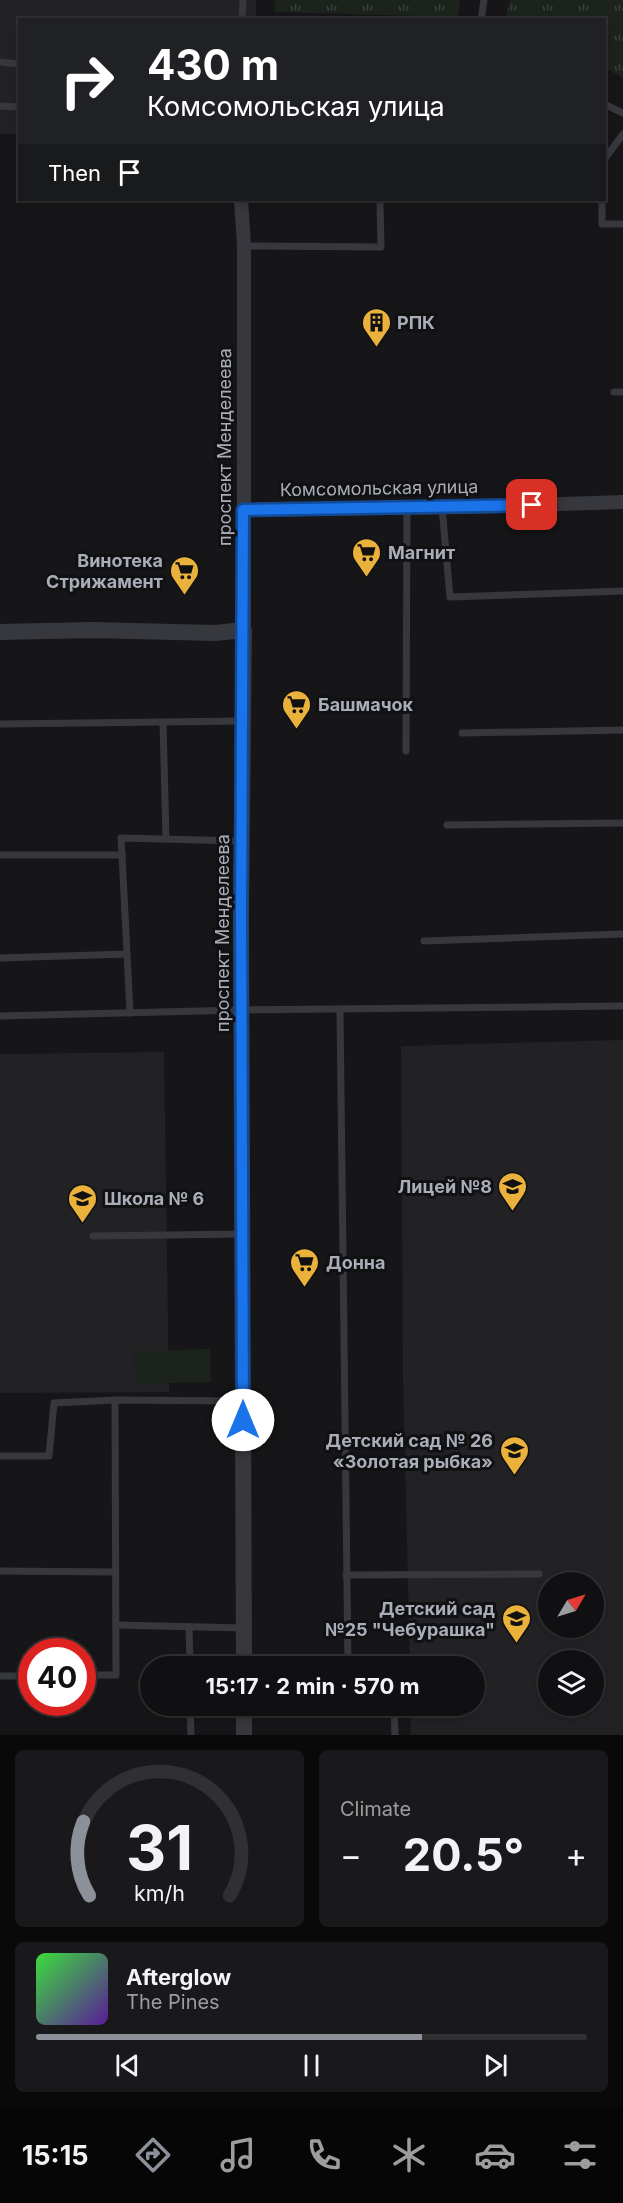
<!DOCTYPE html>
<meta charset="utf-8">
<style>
:root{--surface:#101012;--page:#19191b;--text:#f1f3f6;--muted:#9c9d9f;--line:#303032;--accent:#8c9099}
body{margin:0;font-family:Inter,sans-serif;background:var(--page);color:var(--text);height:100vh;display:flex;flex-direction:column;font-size:22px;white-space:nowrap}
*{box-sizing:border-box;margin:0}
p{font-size:20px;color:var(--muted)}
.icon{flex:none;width:33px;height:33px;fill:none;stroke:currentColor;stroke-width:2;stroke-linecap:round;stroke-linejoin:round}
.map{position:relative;height:1735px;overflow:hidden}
.drawer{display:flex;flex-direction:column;gap:15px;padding:15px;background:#09090a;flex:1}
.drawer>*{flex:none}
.guide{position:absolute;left:18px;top:18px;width:588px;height:183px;border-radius:0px;box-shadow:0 3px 9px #0003,0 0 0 2px var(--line);background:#202124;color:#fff;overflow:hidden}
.needle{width:39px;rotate:52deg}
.fabs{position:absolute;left:538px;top:1572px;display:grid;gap:12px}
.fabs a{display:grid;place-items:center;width:66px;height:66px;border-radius:50%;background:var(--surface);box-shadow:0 3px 9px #0003,0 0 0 2px var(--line);font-size:30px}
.speed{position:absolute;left:18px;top:1638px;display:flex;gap:12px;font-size:30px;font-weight:700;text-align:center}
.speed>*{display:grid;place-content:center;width:78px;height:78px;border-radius:50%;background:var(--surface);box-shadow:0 3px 9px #0003,0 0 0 2px var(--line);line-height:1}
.speed .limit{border:9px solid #d22;background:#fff;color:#111}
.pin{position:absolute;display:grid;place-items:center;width:51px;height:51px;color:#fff;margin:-26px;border-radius:12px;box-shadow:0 3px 9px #0006}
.me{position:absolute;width:66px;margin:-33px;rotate:0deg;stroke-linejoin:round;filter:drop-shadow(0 0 4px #0008)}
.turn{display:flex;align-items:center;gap:21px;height:126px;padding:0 30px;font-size:27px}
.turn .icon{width:78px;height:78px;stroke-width:2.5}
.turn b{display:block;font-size:42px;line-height:51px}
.then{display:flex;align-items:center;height:57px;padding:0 30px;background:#0003;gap:12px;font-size:22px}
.big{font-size:45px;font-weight:700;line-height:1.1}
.drawer .tile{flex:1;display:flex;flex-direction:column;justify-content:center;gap:9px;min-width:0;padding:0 21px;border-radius:9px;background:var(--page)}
.drawer .dial{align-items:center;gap:0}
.dial svg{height:156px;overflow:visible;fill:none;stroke:var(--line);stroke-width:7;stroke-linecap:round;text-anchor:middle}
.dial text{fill:var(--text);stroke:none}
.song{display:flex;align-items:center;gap:18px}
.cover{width:72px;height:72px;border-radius:9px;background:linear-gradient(135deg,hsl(120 70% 55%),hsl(270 70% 35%))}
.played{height:6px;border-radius:3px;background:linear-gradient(90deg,var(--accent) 70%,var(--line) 70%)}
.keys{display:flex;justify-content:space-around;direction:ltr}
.heat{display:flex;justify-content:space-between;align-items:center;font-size:33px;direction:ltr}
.drawer .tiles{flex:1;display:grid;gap:15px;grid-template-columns:1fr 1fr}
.tile:last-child{grid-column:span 2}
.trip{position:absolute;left:140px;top:1656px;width:345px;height:60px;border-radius:30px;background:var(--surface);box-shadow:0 3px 9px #0003,0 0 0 2px var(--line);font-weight:700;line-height:60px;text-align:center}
.menu{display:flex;height:96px;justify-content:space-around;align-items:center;background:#060607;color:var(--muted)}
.menu .icon{width:42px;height:42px}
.menu .active{color:var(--accent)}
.menu b{font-size:27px;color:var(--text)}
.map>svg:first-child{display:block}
.built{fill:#222225;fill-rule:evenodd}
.grass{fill:url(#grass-tufts)}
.green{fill:#1c231d}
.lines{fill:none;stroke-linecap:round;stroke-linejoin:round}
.service{stroke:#37383d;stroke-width:7}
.minor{stroke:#37383d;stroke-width:14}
.tertiary{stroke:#37383d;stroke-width:16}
.route-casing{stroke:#114b97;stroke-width:15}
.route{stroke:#1a73e8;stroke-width:10}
.labels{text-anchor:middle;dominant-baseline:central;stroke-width:6;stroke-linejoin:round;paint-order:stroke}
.poi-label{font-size:18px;font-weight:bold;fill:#a9adb7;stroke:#111113;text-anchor:start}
.street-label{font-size:18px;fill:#a9adb7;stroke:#111113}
</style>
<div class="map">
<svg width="623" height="1735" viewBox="0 0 623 1735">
<defs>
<pattern id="grass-tufts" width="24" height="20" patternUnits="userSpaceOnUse" patternTransform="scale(1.5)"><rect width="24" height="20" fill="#1c231d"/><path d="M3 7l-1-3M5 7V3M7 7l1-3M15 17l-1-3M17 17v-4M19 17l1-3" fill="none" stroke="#3a403c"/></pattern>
</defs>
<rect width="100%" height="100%" fill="#161618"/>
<g class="built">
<path d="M0,0H256V19L20,20L19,134H0Z"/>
<path d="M623,1040V1735H411L410,1706H474V1666H410L403,1378L401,1046ZM549,1582H594V1628H549ZM549,1660H594V1706H549Z"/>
<path d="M164,1052L169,1392L0,1393V1054Z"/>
</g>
<g class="grass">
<path d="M275,0H460L458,17L275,12Z"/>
<path d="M510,0H623V78L605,68L604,20L508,19L506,18Z"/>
</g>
<path class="green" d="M210,1349L211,1382L135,1384L134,1351Z"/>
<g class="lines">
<g class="service">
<path d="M242,20L243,0"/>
<path d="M481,20L484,0"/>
<path d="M0,62L20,64"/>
<path d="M604,104L623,113"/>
<path d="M0,106L20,107"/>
<path d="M604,160L623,134"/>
<path d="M602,200V224H623"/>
<path d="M244,246L381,247L380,200"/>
<path d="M614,392H623"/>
<path d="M442,507L450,597L623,591"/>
<path d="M163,722L166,839"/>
<path d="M0,724L242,721"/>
<path d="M462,733L623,730"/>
<path d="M406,751L407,508"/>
<path d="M447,825L623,823"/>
<path d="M0,855H122L121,838L240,841"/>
<path d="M122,855L130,1013"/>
<path d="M424,941L623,934"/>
<path d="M0,958L127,954"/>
<path d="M340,1010L348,1666"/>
<path d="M0,1016L241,1010L623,1006"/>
<path d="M93,1236L242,1234"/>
<path d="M0,1456H49L54,1403L115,1400"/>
<path d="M0,1571L115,1572"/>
<path d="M346,1575L539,1574"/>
<path d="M116,1625L244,1628"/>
<path d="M189,1627L190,1666"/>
<path d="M82,1675H116L115,1400L242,1401"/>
<path d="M0,1676H32"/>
<path d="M190,1706L191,1735"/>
<path d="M394,1706L395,1735"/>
</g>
<g class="minor">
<path d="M241,200L244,246V630"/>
<path d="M243,510L469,507L623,502"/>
</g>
<g class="tertiary">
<path d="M0,632L92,630L215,633L244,630L241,915L244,1666"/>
<path d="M244,1735V1706"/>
</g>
</g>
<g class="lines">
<defs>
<path id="route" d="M243,1420L241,915L243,510L532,505"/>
</defs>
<use href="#route" class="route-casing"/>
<use href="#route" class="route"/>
</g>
<defs>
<symbol id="building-pin" viewBox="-11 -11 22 30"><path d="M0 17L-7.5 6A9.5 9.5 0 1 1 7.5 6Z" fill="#ebb23b" stroke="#111113"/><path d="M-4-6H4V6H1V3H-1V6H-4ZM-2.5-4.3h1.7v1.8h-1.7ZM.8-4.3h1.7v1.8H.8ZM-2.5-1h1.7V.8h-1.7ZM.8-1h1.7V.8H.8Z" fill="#111"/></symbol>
<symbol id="supermarket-pin" viewBox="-11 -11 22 30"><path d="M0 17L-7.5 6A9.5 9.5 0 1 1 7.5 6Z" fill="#ebb23b" stroke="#111113"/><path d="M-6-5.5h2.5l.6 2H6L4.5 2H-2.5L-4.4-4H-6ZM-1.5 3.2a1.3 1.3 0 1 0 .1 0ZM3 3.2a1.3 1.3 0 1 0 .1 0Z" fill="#111"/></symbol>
<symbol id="school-pin" viewBox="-11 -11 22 30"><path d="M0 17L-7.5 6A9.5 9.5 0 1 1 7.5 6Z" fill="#ebb23b" stroke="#111113"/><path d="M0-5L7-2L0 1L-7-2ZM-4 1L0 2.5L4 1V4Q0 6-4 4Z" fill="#111"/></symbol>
</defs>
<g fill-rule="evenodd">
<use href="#building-pin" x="360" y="306" width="33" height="45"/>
<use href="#supermarket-pin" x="350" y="536" width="33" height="45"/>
<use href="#supermarket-pin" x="168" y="554" width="33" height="45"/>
<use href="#supermarket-pin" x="280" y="688" width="33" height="45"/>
<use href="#school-pin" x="496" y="1170" width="33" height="45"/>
<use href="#school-pin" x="66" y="1182" width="33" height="45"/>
<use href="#supermarket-pin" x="288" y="1246" width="33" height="45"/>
<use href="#school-pin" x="498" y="1434" width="33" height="45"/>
<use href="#school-pin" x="500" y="1602" width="33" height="45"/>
</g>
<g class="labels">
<g class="poi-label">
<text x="397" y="322">РПК</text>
<text x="388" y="552">Магнит</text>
<text x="163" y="560" text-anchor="end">Винотека<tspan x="163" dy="21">Стрижамент</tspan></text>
<text x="318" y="704">Башмачок</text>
<text x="492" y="1186" text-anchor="end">Лицей №8</text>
<text x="104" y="1198">Школа № 6</text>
<text x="326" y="1262">Донна</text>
<text x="493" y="1440" text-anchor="end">Детский сад № 26<tspan x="493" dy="21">«Золотая рыбка»</tspan></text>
<text x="495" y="1608" text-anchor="end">Детский сад<tspan x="495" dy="21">№25 "Чебурашка"</tspan></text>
</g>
<g class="street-label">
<text transform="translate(224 447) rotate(-90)">проспект Менделеева</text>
<text transform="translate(379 488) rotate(-1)">Комсомольская улица</text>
<text transform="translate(222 933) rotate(-90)">проспект Менделеева</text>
</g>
</g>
</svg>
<div class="fabs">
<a><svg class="needle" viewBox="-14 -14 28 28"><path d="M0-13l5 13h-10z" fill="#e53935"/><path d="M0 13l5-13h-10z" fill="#9c9d9f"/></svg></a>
<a><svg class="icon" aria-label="layers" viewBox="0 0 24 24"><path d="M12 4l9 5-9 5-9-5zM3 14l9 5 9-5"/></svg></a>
</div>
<div class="speed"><div class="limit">40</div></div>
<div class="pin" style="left:532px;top:505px;background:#d93025"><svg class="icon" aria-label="arrive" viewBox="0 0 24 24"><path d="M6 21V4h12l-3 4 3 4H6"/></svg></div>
<svg class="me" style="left:243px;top:1420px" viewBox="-20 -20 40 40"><circle r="19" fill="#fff"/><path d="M0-13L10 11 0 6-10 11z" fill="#1a73e8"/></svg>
<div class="trip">15:17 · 2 min · 570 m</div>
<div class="guide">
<div class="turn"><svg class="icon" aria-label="right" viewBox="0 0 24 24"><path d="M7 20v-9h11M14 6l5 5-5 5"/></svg><div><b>430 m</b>Комсомольская улица</div></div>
<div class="then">Then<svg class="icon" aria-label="arrive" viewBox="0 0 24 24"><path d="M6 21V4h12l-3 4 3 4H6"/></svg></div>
</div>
</div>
<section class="drawer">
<div class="tiles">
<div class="tile dial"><svg viewBox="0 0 100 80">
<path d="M14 69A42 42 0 1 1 86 69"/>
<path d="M14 69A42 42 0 0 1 11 31" stroke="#8c9099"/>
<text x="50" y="56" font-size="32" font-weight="700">31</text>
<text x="50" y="72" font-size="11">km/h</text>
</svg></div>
<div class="tile"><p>Climate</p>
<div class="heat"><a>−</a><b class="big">20.5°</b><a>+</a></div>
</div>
<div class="tile">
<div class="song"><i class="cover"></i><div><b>Afterglow</b><p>The Pines</p></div></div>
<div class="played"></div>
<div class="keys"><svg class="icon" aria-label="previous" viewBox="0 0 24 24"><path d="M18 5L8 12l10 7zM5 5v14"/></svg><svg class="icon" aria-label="pause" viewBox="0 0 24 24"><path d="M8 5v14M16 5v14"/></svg><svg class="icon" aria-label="next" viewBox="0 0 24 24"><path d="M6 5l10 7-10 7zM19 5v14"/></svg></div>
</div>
</div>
</section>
<nav class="menu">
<b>15:15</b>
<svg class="icon active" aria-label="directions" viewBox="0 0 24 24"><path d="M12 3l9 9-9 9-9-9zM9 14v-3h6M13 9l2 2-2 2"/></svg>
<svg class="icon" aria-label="music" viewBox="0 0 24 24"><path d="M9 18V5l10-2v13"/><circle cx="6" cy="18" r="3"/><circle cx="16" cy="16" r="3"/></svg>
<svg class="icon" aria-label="phone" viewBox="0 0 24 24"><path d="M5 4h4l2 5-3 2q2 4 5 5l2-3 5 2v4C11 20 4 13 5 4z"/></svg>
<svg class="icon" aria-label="climate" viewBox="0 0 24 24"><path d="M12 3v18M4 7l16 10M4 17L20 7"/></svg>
<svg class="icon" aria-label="car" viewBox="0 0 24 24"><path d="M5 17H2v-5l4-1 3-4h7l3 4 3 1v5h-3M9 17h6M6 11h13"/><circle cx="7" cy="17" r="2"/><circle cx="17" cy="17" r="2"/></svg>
<svg class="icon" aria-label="filters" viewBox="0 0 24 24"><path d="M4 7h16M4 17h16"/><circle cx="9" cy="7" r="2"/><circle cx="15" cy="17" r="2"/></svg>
</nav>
